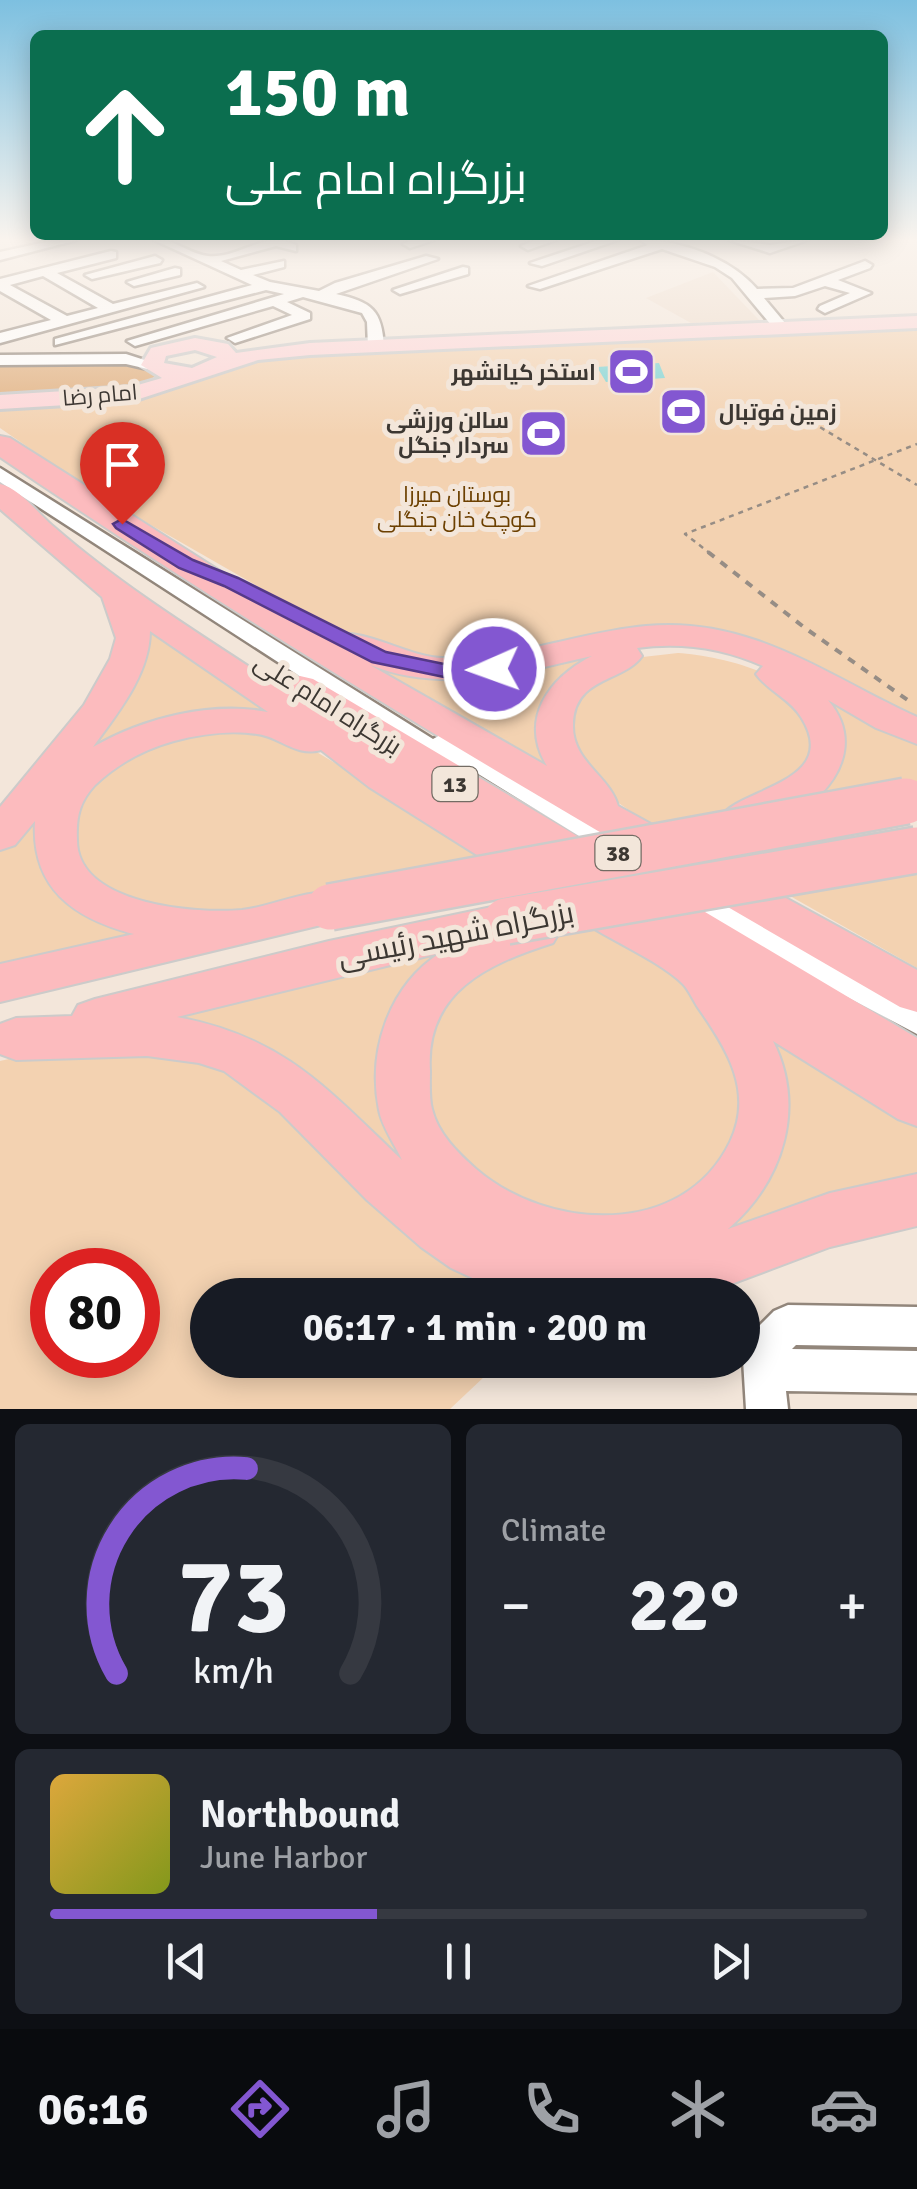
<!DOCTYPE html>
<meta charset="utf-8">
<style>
:root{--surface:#171b24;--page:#242831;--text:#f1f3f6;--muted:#9ea1a6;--line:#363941;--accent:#8357d1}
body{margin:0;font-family:Signika,Cairo,sans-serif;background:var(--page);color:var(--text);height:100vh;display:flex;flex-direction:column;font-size:38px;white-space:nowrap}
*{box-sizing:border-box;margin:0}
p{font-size:32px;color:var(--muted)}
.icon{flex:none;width:55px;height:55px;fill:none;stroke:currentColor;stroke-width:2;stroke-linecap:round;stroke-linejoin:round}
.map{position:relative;height:1409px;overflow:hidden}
.panel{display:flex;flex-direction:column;gap:15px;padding:15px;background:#0d0f14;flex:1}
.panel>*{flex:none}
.banner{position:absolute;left:30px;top:30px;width:858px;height:210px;border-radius:15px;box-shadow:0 5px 25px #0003;background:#0b6e4f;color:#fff;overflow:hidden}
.speed{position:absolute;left:30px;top:1248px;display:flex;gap:20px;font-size:50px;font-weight:700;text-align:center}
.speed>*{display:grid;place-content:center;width:130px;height:130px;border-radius:50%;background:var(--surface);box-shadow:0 5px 25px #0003;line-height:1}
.speed .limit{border:15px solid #d22;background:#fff;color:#111}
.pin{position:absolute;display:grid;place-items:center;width:85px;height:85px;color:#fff;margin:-102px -42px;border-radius:50% 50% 50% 0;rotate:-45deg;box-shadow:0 0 10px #0007}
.pin .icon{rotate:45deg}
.me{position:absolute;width:110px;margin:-55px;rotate:268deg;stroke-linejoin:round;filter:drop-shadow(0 0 8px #0008)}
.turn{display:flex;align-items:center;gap:35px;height:210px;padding:0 30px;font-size:45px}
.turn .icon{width:130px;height:130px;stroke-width:2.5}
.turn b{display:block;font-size:70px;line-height:85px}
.big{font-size:75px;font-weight:700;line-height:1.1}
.panel .widget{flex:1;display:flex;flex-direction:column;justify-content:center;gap:15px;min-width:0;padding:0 35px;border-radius:15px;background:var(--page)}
.panel .dial{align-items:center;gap:0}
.dial svg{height:260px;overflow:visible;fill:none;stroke:var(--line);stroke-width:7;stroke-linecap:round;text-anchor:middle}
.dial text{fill:var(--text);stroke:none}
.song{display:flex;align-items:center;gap:30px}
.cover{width:120px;height:120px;border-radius:15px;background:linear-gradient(135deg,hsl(40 70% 55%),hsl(70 70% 35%))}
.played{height:10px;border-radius:5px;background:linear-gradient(90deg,var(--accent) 40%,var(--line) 40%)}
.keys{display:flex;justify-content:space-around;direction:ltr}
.heat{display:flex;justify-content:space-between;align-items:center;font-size:55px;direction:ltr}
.panel .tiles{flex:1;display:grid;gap:15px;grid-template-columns:1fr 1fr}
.widget:last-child{grid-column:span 2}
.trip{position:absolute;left:190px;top:1278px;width:570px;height:100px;border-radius:50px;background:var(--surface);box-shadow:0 5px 25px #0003;font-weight:700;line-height:100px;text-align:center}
.dock{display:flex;height:160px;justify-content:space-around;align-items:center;background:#090b0e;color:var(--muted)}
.dock .icon{width:70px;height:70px}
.dock .on{color:var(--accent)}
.dock b{font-size:45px;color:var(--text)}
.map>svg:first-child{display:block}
.built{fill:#eddac9}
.green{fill:#f3d2b1;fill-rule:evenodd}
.forest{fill:#e1b181}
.water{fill:#7cd3d3}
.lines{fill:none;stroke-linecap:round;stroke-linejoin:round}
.minor-casing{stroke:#92867b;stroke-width:5}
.major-casing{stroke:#cccbca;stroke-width:6}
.highway-casing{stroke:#cccbca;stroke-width:4}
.path-far1{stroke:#968d85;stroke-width:2.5;stroke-dasharray:5 5;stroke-linecap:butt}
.path{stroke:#968d85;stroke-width:4;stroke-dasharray:8 8;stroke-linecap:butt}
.minor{fill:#fff;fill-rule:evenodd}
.major{fill:#fdd6d8;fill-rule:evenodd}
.highway{fill:#fcbbbe;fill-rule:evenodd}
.highway-bridge-casing{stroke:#cccbca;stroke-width:50;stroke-linecap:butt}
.highway-bridge{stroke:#fcbbbe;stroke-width:45}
.route{fill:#8357d1;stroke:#553988;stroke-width:2.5}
.labels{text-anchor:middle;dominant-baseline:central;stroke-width:10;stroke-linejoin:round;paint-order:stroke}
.far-poi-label{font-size:22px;font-weight:bold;fill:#3c3732;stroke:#f3e6da;text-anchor:end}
.far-street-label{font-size:22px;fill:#3c3732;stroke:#f3e6da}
.far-park-label{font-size:22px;fill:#6c4001;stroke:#f3e6da}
.shield{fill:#f3e6da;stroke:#736c64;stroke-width:2.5}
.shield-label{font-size:22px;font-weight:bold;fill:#3c3732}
.street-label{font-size:25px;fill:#3c3732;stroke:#f3e6da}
.near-street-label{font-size:30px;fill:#3c3732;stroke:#f3e6da}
</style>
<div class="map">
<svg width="917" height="1409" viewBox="0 0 917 1409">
<rect width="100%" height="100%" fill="#f3e6da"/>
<path class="built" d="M713,272L759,320L691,323L646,298Z"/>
<g class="green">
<path d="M917,324V728L721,636L452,667L348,638L95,493L0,428V404L110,397L270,355Z"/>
<path d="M265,603L344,646L394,666L609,645L725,644L917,737V789L720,827L834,765L808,692L748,657L695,645L638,648L623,651L558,690L580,789Z"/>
<path d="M133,610L346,754L258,715L82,763L49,866L177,927L0,968V845L65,765Z"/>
<path d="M678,653C711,655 780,669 798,700C808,716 812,741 818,759L776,801L658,830L604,793L567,755L568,697L634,658Z"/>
<path d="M240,725L310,748L496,860L240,913H160L90,885L65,831L70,808L132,747Z"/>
<path d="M917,864V968L776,888Z"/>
<path d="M595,924L678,974L744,1058L736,1161L649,1224L498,1204L418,1108L432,1001L482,956Z"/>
<path d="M533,925L470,948L388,1107L553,1252L751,1181L727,999L917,1113V1186L684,1261L524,1258L315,1095L139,1024Z"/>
<path d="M75,1044L194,1050L571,1295H208V1360H502L450,1409H0V1061ZM52,1270H138V1355H52Z"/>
</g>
<path class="forest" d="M116,361L141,364L156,375L149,382L132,387L0,393V364Z"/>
<path class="water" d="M659,363L665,378L606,382L597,367Z"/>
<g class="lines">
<defs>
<g id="minor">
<path d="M55,240H77L0,260V252Z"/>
<path d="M154,240C176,239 189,254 208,256C240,259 261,230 296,245V251L276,246L221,261L241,270L284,261V267L253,275L270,282L319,291L335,283L426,256L438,259L336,294C372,302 382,310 384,347L376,352L368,347L367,322L362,313L303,297L287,302L310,313V319L235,343L227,338L292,315L273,306L135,346L127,341L284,294L266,290L55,345V339L252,285Z"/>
<path d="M434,240L410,248L403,244L412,240Z"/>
<path d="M536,240H556L528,250L521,246Z"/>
<path d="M599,240H618L542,266L530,263Z"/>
<path d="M640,240C681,240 730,258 757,289L793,288L865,261L872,265L870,268L838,280L871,293L825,313L818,309L820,306L850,293L825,286L795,296L764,298L790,329L782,334L777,332L732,278L715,267L662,249L540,289L528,286L648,245Z"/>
<path d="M729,240L770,245L808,240L770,253Z"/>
<path d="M111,251L116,252V258L57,273L113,304L197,283L204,287L0,343V333L51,320L0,291V279ZM43,276L98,308L67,316L10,285Z"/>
<path d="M155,256L162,260L160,263L92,279L85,275Z"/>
<path d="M463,267L468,268V274L400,294L393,290Z"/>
<path d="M175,268L180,269V275L134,286L127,282Z"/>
<path d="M126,354L160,365L152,370L126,364L0,365V355Z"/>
<path d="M0,468L433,739L444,733L453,735L824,955L917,1005V1034L802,973L467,767L455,774L446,771L0,482Z"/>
<path d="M788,1305L917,1307V1347L796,1345L792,1349L917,1351V1393L786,1391L788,1409H746L742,1343L774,1311Z"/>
</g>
<path id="major" d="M917,316V328L310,355L258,360L133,401L0,409V395L131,387L162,378L141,365L151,348L195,338L228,344L236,353L310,343ZM195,350L217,357L192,368L164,363L166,356Z"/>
<g id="highway">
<path d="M0,436L10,438L329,640L333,635C364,627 407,657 443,658C513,660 578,632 646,626C751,616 827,676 917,717V744L876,728L828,700C885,767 784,843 727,827L721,817C738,788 843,783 801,717C790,699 768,691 756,674L763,666C723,648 681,642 637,648L642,656C623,683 574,676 573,725C572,762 610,776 618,806L917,970V1012L900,1007C595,830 291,655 0,457ZM592,656C548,678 519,720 547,766L370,665C443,694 518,673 592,656Z"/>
<path d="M0,484C21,489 37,513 54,527C124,588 204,637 282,688L287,679L300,676L313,679L917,1038V1126L898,1119L773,1041C806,1107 784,1181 728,1229L830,1193L917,1174V1226L830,1247L702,1295H509L451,1268L421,1247L367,1200L280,1112L224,1071L199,1063L147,1056L16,1060L0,1054V1024L16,1018L72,1016L78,1005L95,999L329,941L506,904L522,909L526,917L537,914L553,919L560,931L553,943C487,964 425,992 430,1071C430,1083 429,1098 432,1109C438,1134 458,1153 476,1169C548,1231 683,1239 730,1142C754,1092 727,1049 699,1009C694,1002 689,990 683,984C662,963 619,944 593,928C518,881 444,834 369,787L321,750C295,757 281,737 257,734C230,730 200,734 174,741C145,749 117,764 95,785C79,802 76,818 77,840C77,905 196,914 242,910C277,906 312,885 346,895L353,907L346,919L0,1002V964L134,934C73,918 31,888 35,821L15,845L0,850V807L84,705L110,659L116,638L102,597L0,509ZM150,631L268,712C211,701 143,718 93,747C117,714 150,674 150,631ZM440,953C389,986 367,1051 379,1110C382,1127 395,1145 402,1160C327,1089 284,1037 177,1017Z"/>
</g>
</defs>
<use href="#minor" class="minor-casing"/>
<use href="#major" class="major-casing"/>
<use href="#highway" class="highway-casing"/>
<g class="path-far1">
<path d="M803,417L917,485"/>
<path d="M711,554L685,534L917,444"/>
</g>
<path class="path" d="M708,552L805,628L909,701"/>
<use href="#minor" class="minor"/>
<use href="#major" class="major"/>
<use href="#highway" class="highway"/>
<defs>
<g id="highway-bridge">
<path d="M330,907L906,801"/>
<path d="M506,921L917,850"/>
</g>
</defs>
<use href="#highway-bridge" class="highway-bridge-casing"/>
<use href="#highway-bridge" class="highway-bridge"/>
</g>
<linearGradient id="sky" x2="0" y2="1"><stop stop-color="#7dc0e0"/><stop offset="0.55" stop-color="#faf4ee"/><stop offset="1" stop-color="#faf4ee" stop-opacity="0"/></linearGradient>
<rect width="917" height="437" fill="url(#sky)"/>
<path class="route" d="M122,519L193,560L238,578L386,652L444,664L494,662L504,669L494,675L444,677L372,662L224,586L179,568L116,528L113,524Z"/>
<defs>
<symbol id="stadium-square" viewBox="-11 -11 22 22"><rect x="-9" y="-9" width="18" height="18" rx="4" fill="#8357d1" stroke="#f3e6da"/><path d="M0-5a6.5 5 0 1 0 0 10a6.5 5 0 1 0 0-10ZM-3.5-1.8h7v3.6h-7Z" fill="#fff"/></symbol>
</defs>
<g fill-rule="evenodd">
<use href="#stadium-square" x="604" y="344" width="55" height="55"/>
<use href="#stadium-square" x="656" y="384" width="55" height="55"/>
<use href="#stadium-square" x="516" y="406" width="55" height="55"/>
</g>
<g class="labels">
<g class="far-poi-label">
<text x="596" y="372">استخر کیانشهر</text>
<text x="719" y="412" text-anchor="start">زمین فوتبال</text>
<text x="509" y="420">سالن ورزشی<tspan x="509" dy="25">سردار جنگل</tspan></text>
</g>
<g class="far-street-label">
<text transform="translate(100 395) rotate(-5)">امام رضا</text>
</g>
<g class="far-park-label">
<text x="457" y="494">بوستان میرزا<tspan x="457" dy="25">کوچک خان جنگلی</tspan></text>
</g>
<g class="shield">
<rect x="432.5" y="767" width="45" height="34" rx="8"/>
<rect x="595.5" y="836" width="45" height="34" rx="8"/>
</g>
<g class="shield-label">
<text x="455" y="784">13</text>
<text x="618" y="853">38</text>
</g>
<g class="street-label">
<text transform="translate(328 704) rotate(32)">بزرگراه امام علی</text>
</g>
<g class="near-street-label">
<text transform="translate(456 935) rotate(-11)">بزرگراه شهید رئیسی</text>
</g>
</g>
</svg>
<div class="speed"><div class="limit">80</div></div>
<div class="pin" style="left:122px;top:524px;background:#d93025"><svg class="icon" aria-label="arrive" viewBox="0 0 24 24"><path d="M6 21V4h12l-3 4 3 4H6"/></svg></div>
<svg class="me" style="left:494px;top:669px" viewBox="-20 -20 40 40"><circle r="17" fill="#8357d1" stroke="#fff" stroke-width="3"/><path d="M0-11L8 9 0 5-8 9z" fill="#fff"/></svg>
<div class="trip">06:17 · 1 min · 200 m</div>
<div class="banner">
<div class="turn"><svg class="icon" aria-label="ahead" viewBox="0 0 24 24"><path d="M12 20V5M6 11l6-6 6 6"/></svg><div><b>150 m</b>بزرگراه امام علی</div></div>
</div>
</div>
<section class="panel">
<div class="tiles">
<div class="widget dial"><svg viewBox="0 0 100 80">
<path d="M14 69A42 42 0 1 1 86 69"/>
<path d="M14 69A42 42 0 0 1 54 6" stroke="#8357d1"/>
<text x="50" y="56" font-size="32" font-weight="700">73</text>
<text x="50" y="72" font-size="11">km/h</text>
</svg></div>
<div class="widget"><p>Climate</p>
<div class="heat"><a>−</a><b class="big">22°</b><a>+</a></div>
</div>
<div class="widget">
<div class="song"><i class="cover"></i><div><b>Northbound</b><p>June Harbor</p></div></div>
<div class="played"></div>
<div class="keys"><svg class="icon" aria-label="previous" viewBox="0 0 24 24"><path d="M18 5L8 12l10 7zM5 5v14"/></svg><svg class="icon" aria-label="pause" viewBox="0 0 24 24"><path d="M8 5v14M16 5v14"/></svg><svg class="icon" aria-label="next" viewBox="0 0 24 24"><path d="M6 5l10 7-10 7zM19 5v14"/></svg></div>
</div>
</div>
</section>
<nav class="dock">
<b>06:16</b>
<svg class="icon on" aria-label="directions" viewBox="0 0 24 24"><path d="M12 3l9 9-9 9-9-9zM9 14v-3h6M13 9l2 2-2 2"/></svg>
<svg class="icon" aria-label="music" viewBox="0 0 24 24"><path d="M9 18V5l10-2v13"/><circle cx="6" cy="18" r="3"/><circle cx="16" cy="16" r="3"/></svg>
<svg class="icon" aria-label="phone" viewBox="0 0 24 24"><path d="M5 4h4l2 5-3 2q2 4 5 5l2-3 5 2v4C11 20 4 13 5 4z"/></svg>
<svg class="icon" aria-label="climate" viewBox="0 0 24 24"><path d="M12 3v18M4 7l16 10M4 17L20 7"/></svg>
<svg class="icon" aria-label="car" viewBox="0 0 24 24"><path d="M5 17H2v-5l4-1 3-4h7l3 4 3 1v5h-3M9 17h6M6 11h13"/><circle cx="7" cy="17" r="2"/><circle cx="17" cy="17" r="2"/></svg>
</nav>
